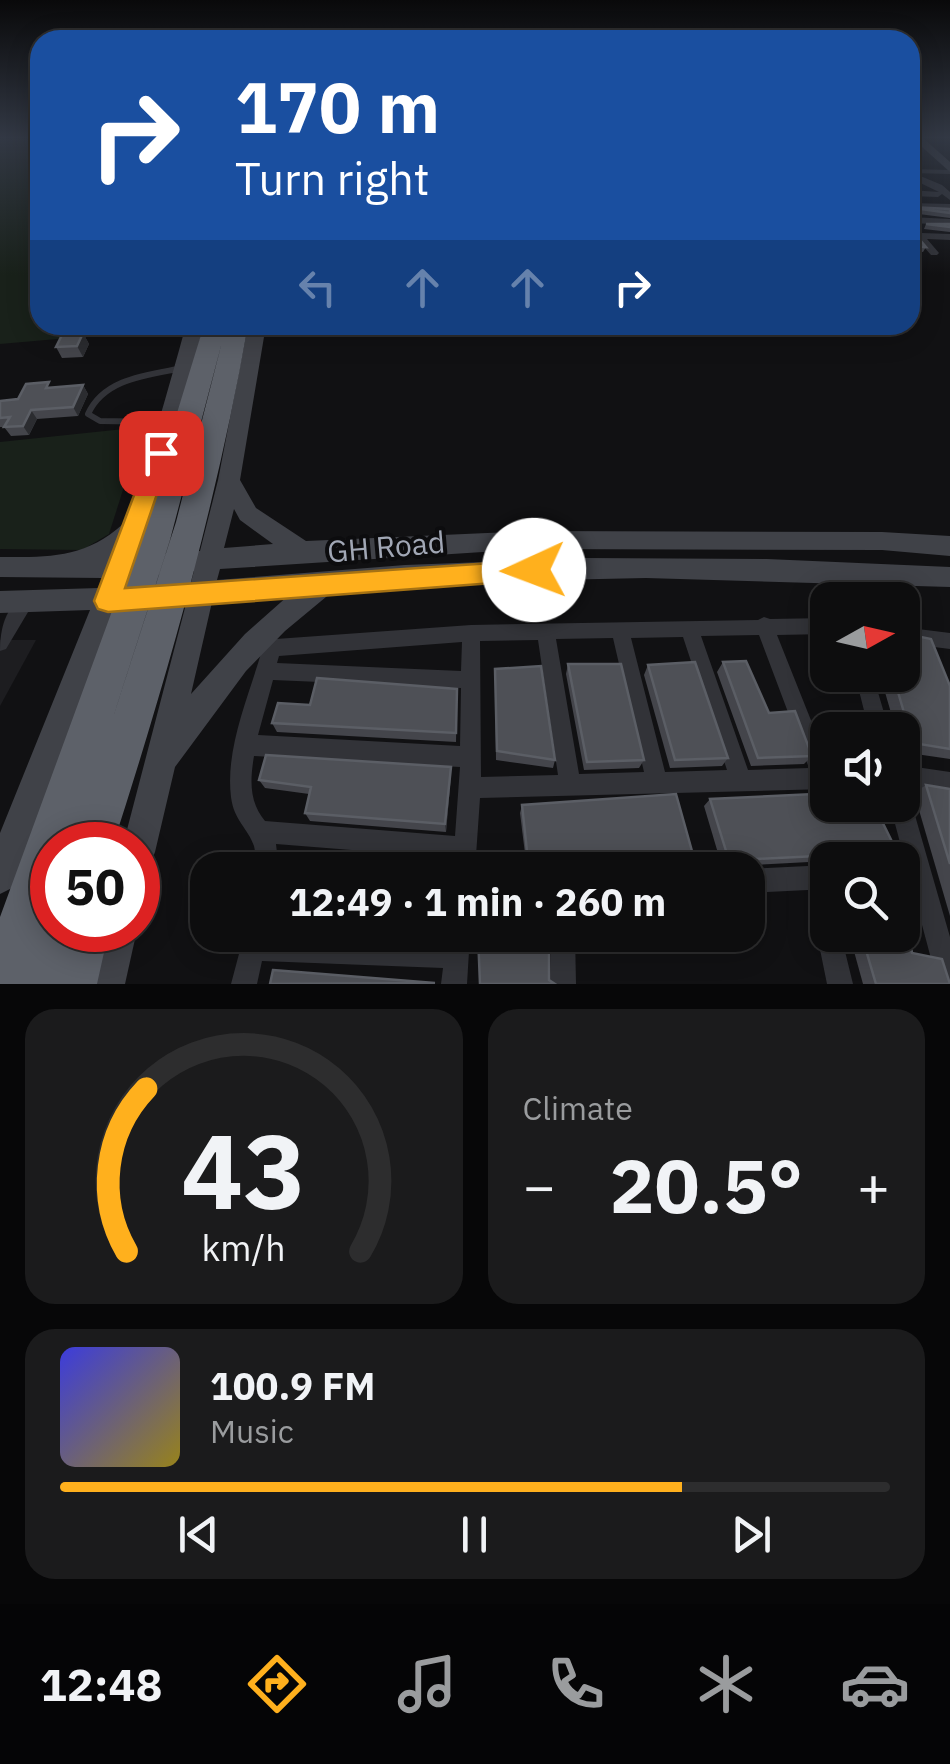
<!DOCTYPE html>
<meta charset="utf-8">
<style>
:root{--surface:#0d0d0e;--page:#1b1b1c;--text:#f1f3f6;--muted:#9a9c9e;--line:#2d2d2e;--accent:#ffb01d}
body{margin:0;font-family:"IBM Plex Sans",sans-serif;background:var(--page);color:var(--text);height:100vh;display:flex;flex-direction:column;font-size:38px;white-space:nowrap}
*{box-sizing:border-box;margin:0}
p{font-size:32px;color:var(--muted)}
.icon{flex:none;width:55px;height:55px;fill:none;stroke:currentColor;stroke-width:2;stroke-linecap:round;stroke-linejoin:round}
.map{position:relative;height:984px;overflow:hidden}
.side{display:flex;flex-direction:column;gap:25px;padding:25px;background:#070708;flex:1}
.side>*{flex:none}
.guide{position:absolute;left:30px;top:30px;width:890px;height:305px;border-radius:30px;box-shadow:0 5px 25px #0003,0 0 0 2px var(--line);background:#1a4fa0;color:#fff;overflow:hidden}
.needle{width:65px;rotate:82deg}
.tools{position:absolute;left:810px;top:582px;display:grid;gap:20px}
.tools a{display:grid;place-items:center;width:110px;height:110px;border-radius:20px;background:var(--surface);box-shadow:0 5px 25px #0003,0 0 0 2px var(--line);font-size:50px}
.speed{position:absolute;left:30px;top:822px;display:flex;gap:20px;font-size:50px;font-weight:700;text-align:center}
.speed>*{display:grid;place-content:center;width:130px;height:130px;border-radius:50%;background:var(--surface);box-shadow:0 5px 25px #0003,0 0 0 2px var(--line);line-height:1}
.speed .limit{border:15px solid #d22;background:#fff;color:#111}
.pin{position:absolute;display:grid;place-items:center;width:85px;height:85px;color:#fff;margin:-42px;border-radius:20px;box-shadow:0 5px 15px #0006}
.me{position:absolute;width:110px;margin:-55px;rotate:268deg;stroke-linejoin:round;filter:drop-shadow(0 0 8px #0008)}
.turn{display:flex;align-items:center;gap:35px;height:210px;padding:0 40px;font-size:45px}
.turn .icon{width:130px;height:130px;stroke-width:2.5}
.turn b{display:block;font-size:70px;line-height:85px}
.lanes{display:flex;align-items:center;height:95px;padding:0 40px;background:#0003;justify-content:center;gap:50px;direction:ltr}
.lanes .off{opacity:.35}
.big{font-size:75px;font-weight:700;line-height:1.1}
.side .widget{flex:1;display:flex;flex-direction:column;justify-content:center;gap:15px;min-width:0;padding:0 35px;border-radius:30px;background:var(--page)}
.side .dial{align-items:center;gap:0}
.dial svg{height:260px;overflow:visible;fill:none;stroke:var(--line);stroke-width:7;stroke-linecap:round;text-anchor:middle}
.dial text{fill:var(--text);stroke:none}
.song{display:flex;align-items:center;gap:30px}
.cover{width:120px;height:120px;border-radius:15px;background:linear-gradient(135deg,hsl(240 70% 55%),hsl(50 70% 35%))}
.played{height:10px;border-radius:5px;background:linear-gradient(90deg,var(--accent) 75%,var(--line) 75%)}
.keys{display:flex;justify-content:space-around;direction:ltr}
.heat{display:flex;justify-content:space-between;align-items:center;font-size:55px;direction:ltr}
.side .tiles{flex:1;display:grid;gap:25px;grid-template-columns:1fr 1fr}
.widget:last-child{grid-column:span 2}
.trip{position:absolute;left:190px;top:852px;width:575px;height:100px;border-radius:30px;background:var(--surface);box-shadow:0 5px 25px #0003,0 0 0 2px var(--line);font-weight:700;line-height:100px;text-align:center}
.dock{display:flex;height:160px;justify-content:space-around;align-items:center;background:#050506;color:var(--muted)}
.dock .icon{width:70px;height:70px}
.dock .on{color:var(--accent)}
.dock b{font-size:45px;color:var(--text)}
.map>svg:first-child{display:block}
.built{fill:#1d1d20}
.green{fill:#19211a}
.lines{fill:none;stroke-linecap:round;stroke-linejoin:round}
.lane{stroke:#323338;stroke-width:6}
.street{fill:#323338;fill-rule:evenodd}
.secondary{fill:#404248;fill-rule:evenodd}
.highway{fill:#5d6169;fill-rule:evenodd}
.wall{fill:#44454b}
.shaded-wall{fill:#2b2c30}
.building{fill:#4e5056;stroke:#5b5e65;stroke-width:2.5}
.route{fill:#ffb01d;stroke:#a67213;stroke-width:2.5}
.labels{text-anchor:middle;dominant-baseline:central;stroke-width:8;stroke-linejoin:round;paint-order:stroke}
.street-label{font-size:30px;fill:#a1a7b5;stroke:#0c0c0e}
</style>
<div class="map">
<svg width="950" height="984" viewBox="0 0 950 984">
<rect width="100%" height="100%" fill="#111113"/>
<path class="built" d="M0,640H36L0,706Z"/>
<g class="green">
<path d="M0,137H40V325H152L150,331L0,344Z"/>
<path d="M143,427L109,534L82,550L0,549V442Z"/>
</g>
<g class="lines">
<path class="lane" d="M165,422L100,421L88,414C104,378 148,375 183,368"/>
<g class="street">
<path d="M910,169L950,170V174L913,173L942,185L950,192V200L942,194L938,197L910,196V190L939,192L910,178Z"/>
<path d="M910,203L950,204V210L910,209Z"/>
<path d="M910,217L950,219V225L912,223L922,233L950,234V240L927,239L939,253L937,255H931L910,231Z"/>
<path d="M25,595L31,597L34,602L6,649L0,651C0,629 5,607 25,595Z"/>
<path d="M764,617L770,619L828,618V634L777,635L828,763V789L480,798L475,870H451L452,858L276,844L279,870H255C255,862 256,854 254,846C248,828 234,821 231,797C225,748 249,696 262,650L251,633L254,627L260,625L266,627L276,639L471,625L758,620ZM759,635L809,768L748,770L701,636ZM683,637L727,770L665,772L631,638ZM613,638L644,772L579,774L556,639ZM538,640L558,775L481,777L480,641ZM462,642L461,671L277,663L279,656ZM273,680L461,688L460,746L258,735ZM254,756L460,767L455,836L265,821C249,802 250,780 254,756Z"/>
<path d="M902,627L950,633V649L902,643Z"/>
<path d="M855,675H873L889,730H869Z"/>
<path d="M902,765L950,772V794L902,787Z"/>
<path d="M902,795L909,797L912,805L950,937V984H938L937,981L890,805H902Z"/>
<path d="M828,865V935H841L853,984H827L808,890L748,893V869Z"/>
<path d="M244,935L445,943L446,935H470L467,984H441L443,968L262,961L257,984H231Z"/>
<path d="M551,935H575L576,984H550Z"/>
</g>
<g class="secondary">
<path d="M911,137H922L950,162V172Z"/>
<path d="M186,325H204L153,513L136,556L200,551L218,480L248,325H266L240,480L256,508L306,541L531,531L882,532L950,536V556L882,550L531,549L220,569L217,580L405,565L585,558L767,559L950,567V587L646,578L463,582L332,592L285,631L246,671L175,767L155,852L150,864L138,869V845H123L186,604L117,609L18,876L12,888L0,894V833L90,610L0,613V591L99,588L103,578L0,577V557C48,557 84,559 123,524C135,512 178,354 186,325ZM234,509L240,520L273,544L224,548ZM194,571L191,582L125,586L129,577ZM289,595L245,634L191,694L212,602Z"/>
<path d="M101,930H137L125,984H87Z"/>
</g>
<path class="highway" d="M204,325H248C217,502 168,674 113,845H52V930H109L97,984H0V917L138,540ZM222,342L176,522L108,733L170,540Z"/>
</g>
<g class="wall">
<path d="M910,207L950,209V218L911,213Z"/>
<path d="M926,224H950V232L924,229Z"/>
<path d="M910,228L926,247L923,252L910,251Z"/>
<path d="M83,333L89,344L83,357L62,358L56,347Z"/>
<path d="M83,385L88,394L78,416L37,419L29,435L11,436L4,427H0V401L18,399L52,388Z"/>
<path d="M723,662L769,713L812,756L804,764L751,766L717,672Z"/>
<path d="M568,664L644,760L639,768L584,770L566,674Z"/>
<path d="M648,665L728,758L722,766L670,768L644,675Z"/>
<path d="M880,675H902L950,686V759L902,752V730H896Z"/>
<path d="M495,679L555,760L553,768L496,760Z"/>
<path d="M457,689L456,742L277,732L272,723Z"/>
<path d="M451,767V775L446,832L310,821L305,813L309,794L265,788L259,780Z"/>
<path d="M926,785L950,789V916L914,793Z"/>
<path d="M710,799L818,803L901,860H828V861L753,865L748,870H723L704,806Z"/>
<path d="M522,805L697,869L527,870L520,813Z"/>
<path d="M338,935H442V939Z"/>
<path d="M863,940L912,953L950,984H863L852,944Z"/>
</g>
<g class="shaded-wall">
<path d="M83,333L89,344L83,357L77,346Z"/>
<path d="M83,385L88,394L78,416L73,407Z"/>
<path d="M31,410L37,419L29,435L23,426Z"/>
<path d="M451,767V775L446,832L445,824Z"/>
</g>
<g class="building">
<path d="M910,207L950,209V213L913,208L910,220Z"/>
<path d="M926,224H950V227Z"/>
<path d="M910,228L926,247L910,246Z"/>
<path d="M83,333L77,346L56,347L62,335Z"/>
<path d="M49,382L46,388L83,385L73,407L31,410L23,426L4,427L10,417L0,418V401L18,399L26,384Z"/>
<path d="M902,633L931,639L950,686V749L913,743L893,675H902Z"/>
<path d="M746,661L769,713L795,711L812,756L758,758L723,662Z"/>
<path d="M695,662L728,758L675,760L648,665Z"/>
<path d="M568,664H621L644,760L587,762Z"/>
<path d="M541,666L555,760L497,751L495,669Z"/>
<path d="M317,678L457,689L456,733L272,723L278,703L310,705Z"/>
<path d="M266,755L451,767L445,824L305,813L311,787L259,780Z"/>
<path d="M926,785L950,789V864Z"/>
<path d="M676,794L697,869L529,870L522,805Z"/>
<path d="M814,794L818,803L828,802V805H874L901,860H847L838,855L756,859L752,866L731,867L710,799Z"/>
<path d="M299,856L448,867V870H296Z"/>
<path d="M478,935H549V980L555,984H480Z"/>
<path d="M863,940L911,947L912,953L942,959L950,984H876Z"/>
<path d="M273,970L435,983L270,984Z"/>
</g>
<linearGradient id="sky" x2="0" y2="1"><stop stop-color="#09090a"/><stop offset="0.5" stop-color="#323844"/><stop offset="1" stop-color="#323844" stop-opacity="0"/></linearGradient>
<rect width="950" height="275" fill="url(#sky)"/>
<path class="route" d="M161,445L171,453L125,588L534,560L547,570L534,580L108,612L98,609L94,601L150,453Z"/>
<g class="labels">
<g class="street-label">
<text transform="translate(386 546) rotate(-5)">GH Road</text>
</g>
</g>
</svg>
<div class="tools">
<a><svg class="needle" viewBox="-14 -14 28 28"><path d="M0-13l5 13h-10z" fill="#e53935"/><path d="M0 13l5-13h-10z" fill="#9a9c9e"/></svg></a>
<a><svg class="icon" aria-label="sound" viewBox="0 0 24 24"><path d="M4 9h4l5-4v14l-5-4H4zM17 9q2 3 0 6"/></svg></a>
<a><svg class="icon" aria-label="search" viewBox="0 0 24 24"><circle cx="10" cy="10" r="6"/><path d="M15 15l6 6"/></svg></a>
</div>
<div class="speed"><div class="limit">50</div></div>
<div class="pin" style="left:161px;top:453px;background:#d93025"><svg class="icon" aria-label="arrive" viewBox="0 0 24 24"><path d="M6 21V4h12l-3 4 3 4H6"/></svg></div>
<svg class="me" style="left:534px;top:570px" viewBox="-20 -20 40 40"><circle r="19" fill="#fff"/><path d="M0-13L10 11 0 6-10 11z" fill="#ffb01d"/></svg>
<div class="trip">12:49 · 1 min · 260 m</div>
<div class="guide">
<div class="turn"><svg class="icon" aria-label="right" viewBox="0 0 24 24"><path d="M7 20v-9h11M14 6l5 5-5 5"/></svg><div><b>170 m</b>Turn right</div></div>
<div class="lanes"><svg class="icon off" aria-label="left" viewBox="0 0 24 24"><path d="M17 20v-9H6M10 6l-5 5 5 5"/></svg><svg class="icon off" aria-label="ahead" viewBox="0 0 24 24"><path d="M12 20V5M6 11l6-6 6 6"/></svg><svg class="icon off" aria-label="ahead" viewBox="0 0 24 24"><path d="M12 20V5M6 11l6-6 6 6"/></svg><svg class="icon" aria-label="right" viewBox="0 0 24 24"><path d="M7 20v-9h11M14 6l5 5-5 5"/></svg></div>
</div>
</div>
<section class="side">
<div class="tiles">
<div class="widget dial"><svg viewBox="0 0 100 80">
<path d="M14 69A42 42 0 1 1 86 69"/>
<path d="M14 69A42 42 0 0 1 20 19" stroke="#ffb01d"/>
<text x="50" y="56" font-size="32" font-weight="700">43</text>
<text x="50" y="72" font-size="11">km/h</text>
</svg></div>
<div class="widget"><p>Climate</p>
<div class="heat"><a>−</a><b class="big">20.5°</b><a>+</a></div>
</div>
<div class="widget">
<div class="song"><i class="cover"></i><div><b>100.9 FM</b><p>Music</p></div></div>
<div class="played"></div>
<div class="keys"><svg class="icon" aria-label="previous" viewBox="0 0 24 24"><path d="M18 5L8 12l10 7zM5 5v14"/></svg><svg class="icon" aria-label="pause" viewBox="0 0 24 24"><path d="M8 5v14M16 5v14"/></svg><svg class="icon" aria-label="next" viewBox="0 0 24 24"><path d="M6 5l10 7-10 7zM19 5v14"/></svg></div>
</div>
</div>
</section>
<nav class="dock">
<b>12:48</b>
<svg class="icon on" aria-label="directions" viewBox="0 0 24 24"><path d="M12 3l9 9-9 9-9-9zM9 14v-3h6M13 9l2 2-2 2"/></svg>
<svg class="icon" aria-label="music" viewBox="0 0 24 24"><path d="M9 18V5l10-2v13"/><circle cx="6" cy="18" r="3"/><circle cx="16" cy="16" r="3"/></svg>
<svg class="icon" aria-label="phone" viewBox="0 0 24 24"><path d="M5 4h4l2 5-3 2q2 4 5 5l2-3 5 2v4C11 20 4 13 5 4z"/></svg>
<svg class="icon" aria-label="climate" viewBox="0 0 24 24"><path d="M12 3v18M4 7l16 10M4 17L20 7"/></svg>
<svg class="icon" aria-label="car" viewBox="0 0 24 24"><path d="M5 17H2v-5l4-1 3-4h7l3 4 3 1v5h-3M9 17h6M6 11h13"/><circle cx="7" cy="17" r="2"/><circle cx="17" cy="17" r="2"/></svg>
</nav>
